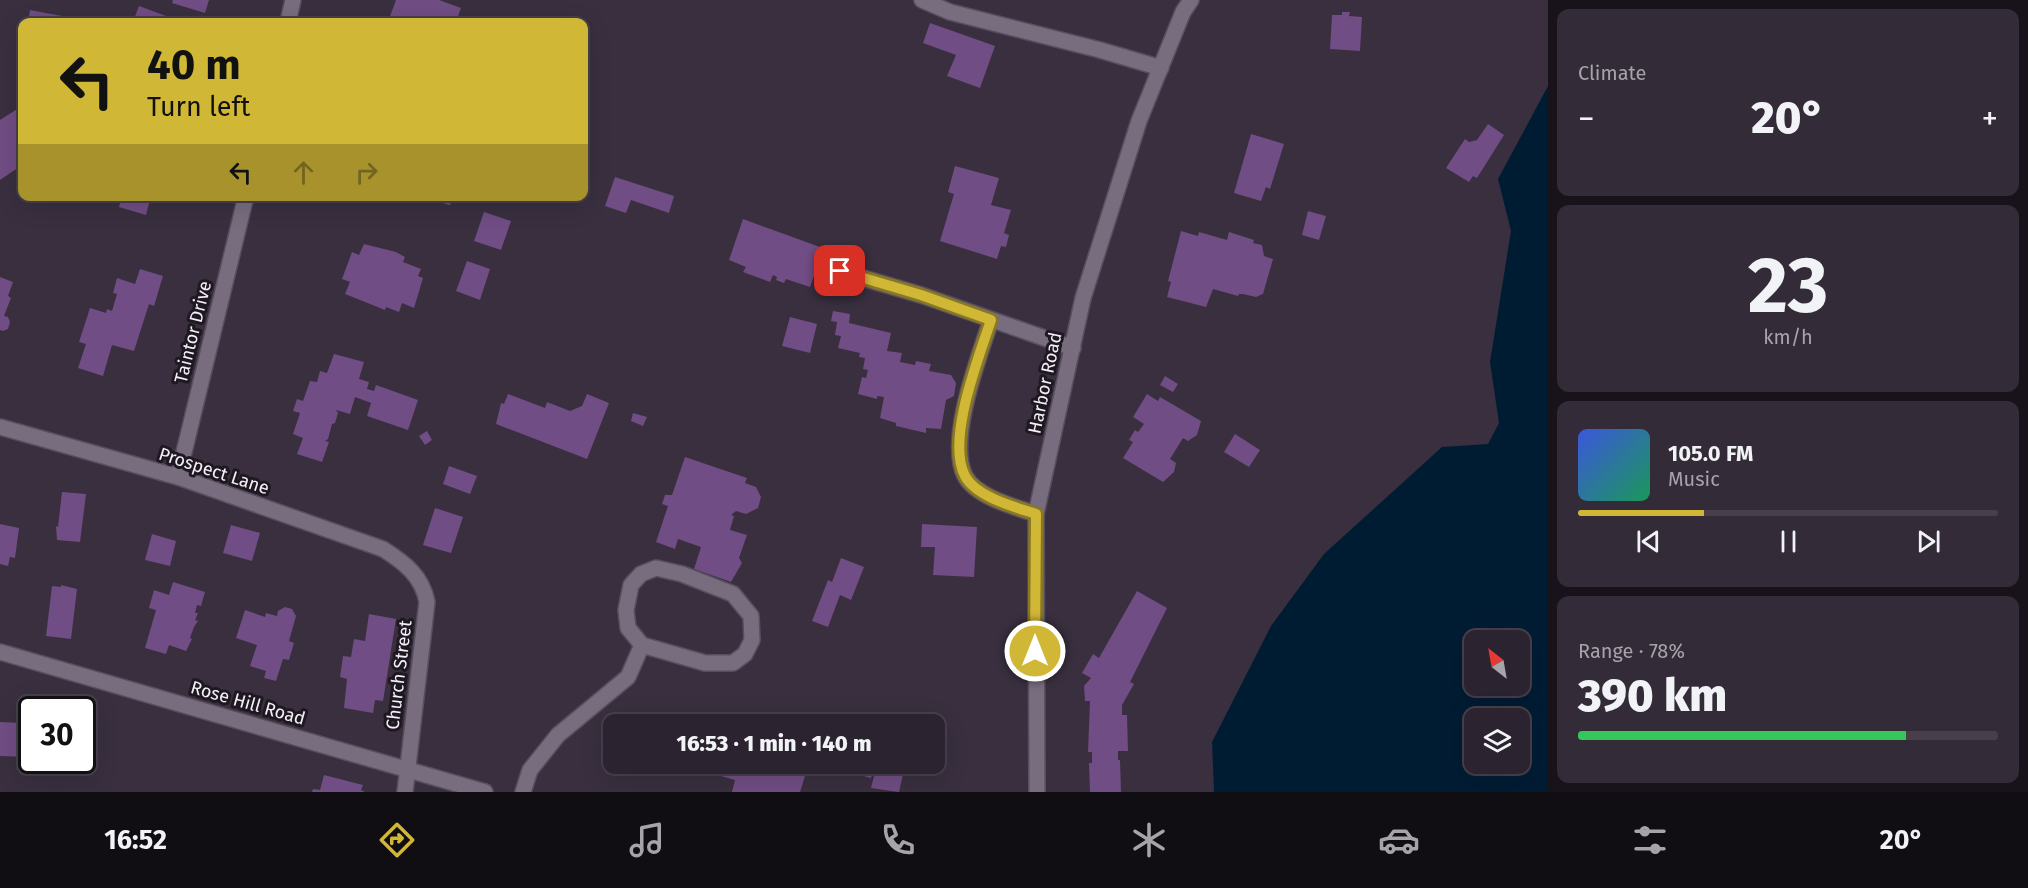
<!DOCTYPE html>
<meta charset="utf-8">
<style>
:root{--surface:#2b232f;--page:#332b37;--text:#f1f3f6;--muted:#a6a4aa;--line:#47404b;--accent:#d1b736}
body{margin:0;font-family:"Fira Sans",sans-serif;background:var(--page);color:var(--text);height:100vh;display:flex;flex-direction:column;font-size:22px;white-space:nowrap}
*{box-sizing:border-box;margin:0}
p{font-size:20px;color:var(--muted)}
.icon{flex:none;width:33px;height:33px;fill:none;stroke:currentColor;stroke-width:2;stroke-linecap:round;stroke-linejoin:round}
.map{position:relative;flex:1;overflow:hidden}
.sheet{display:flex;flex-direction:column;gap:9px;padding:9px;background:#18131a;width:480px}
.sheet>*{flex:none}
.banner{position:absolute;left:18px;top:18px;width:570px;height:183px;border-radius:12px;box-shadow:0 6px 24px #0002,0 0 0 2px var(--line);background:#d1b736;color:#111;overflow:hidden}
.needle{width:39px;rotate:329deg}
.buttons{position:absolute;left:1464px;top:630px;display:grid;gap:12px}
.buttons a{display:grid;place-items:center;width:66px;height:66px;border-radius:12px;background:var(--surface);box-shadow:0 6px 24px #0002,0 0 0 2px var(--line);font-size:30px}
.speed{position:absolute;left:18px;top:696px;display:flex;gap:12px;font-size:30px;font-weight:700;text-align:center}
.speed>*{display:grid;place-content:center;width:78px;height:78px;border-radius:50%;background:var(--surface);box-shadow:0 6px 24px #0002,0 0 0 2px var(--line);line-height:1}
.speed .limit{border:3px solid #111;border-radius:9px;background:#fff;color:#111}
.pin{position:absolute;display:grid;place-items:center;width:51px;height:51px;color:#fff;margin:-26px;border-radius:12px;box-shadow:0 3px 9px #0006}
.me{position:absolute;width:66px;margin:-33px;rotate:0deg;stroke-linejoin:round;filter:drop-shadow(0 0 4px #0008)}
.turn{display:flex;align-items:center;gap:21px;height:126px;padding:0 30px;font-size:27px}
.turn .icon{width:78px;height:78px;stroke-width:2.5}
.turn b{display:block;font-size:42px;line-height:51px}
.lanes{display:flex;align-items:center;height:57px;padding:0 30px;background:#0003;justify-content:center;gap:30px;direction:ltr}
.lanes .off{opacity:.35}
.big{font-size:45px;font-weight:800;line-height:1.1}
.sheet .tile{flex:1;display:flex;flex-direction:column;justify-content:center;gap:9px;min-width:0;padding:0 21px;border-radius:12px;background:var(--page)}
.sheet .dial{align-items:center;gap:0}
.dial b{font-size:78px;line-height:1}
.song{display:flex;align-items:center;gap:18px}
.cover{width:72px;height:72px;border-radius:9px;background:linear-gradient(135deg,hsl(230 70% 55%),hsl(150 70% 35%))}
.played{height:6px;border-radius:3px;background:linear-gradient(90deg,var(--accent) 30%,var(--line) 30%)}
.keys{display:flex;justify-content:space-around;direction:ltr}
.heat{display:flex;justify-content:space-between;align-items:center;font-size:33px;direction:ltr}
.charge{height:9px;border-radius:4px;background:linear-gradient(90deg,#34c759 78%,var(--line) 0)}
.trip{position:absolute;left:603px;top:714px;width:342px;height:60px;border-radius:12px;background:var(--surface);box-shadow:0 6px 24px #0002,0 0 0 2px var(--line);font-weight:800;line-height:60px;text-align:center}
.dock{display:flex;height:96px;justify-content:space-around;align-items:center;background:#110e13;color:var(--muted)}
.dock .icon{width:42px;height:42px}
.dock .selected{color:var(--accent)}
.dock b{font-size:27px;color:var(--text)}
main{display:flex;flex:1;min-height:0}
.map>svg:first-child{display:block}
.water{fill:#001c33;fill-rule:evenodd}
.building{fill:#704d84}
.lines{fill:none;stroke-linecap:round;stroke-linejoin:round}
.minor-casing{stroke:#584e5d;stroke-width:18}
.minor{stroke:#786c7f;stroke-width:15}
.route-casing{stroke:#887723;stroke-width:15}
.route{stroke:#d1b736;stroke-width:10}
.labels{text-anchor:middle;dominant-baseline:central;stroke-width:6;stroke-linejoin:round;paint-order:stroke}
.street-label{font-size:18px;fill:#f6effa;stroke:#1e1921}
</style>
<main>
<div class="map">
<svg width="1548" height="792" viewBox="0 0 1548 792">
<rect width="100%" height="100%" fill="#392f3f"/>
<path class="water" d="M1548,86V792H1214L1212,742L1271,626L1324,554L1442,447L1488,444L1499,423L1490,362L1511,231L1498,179ZM1474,640H1520V686H1474ZM1474,718H1520V764H1474Z"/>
<g class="building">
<path d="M173,0H209L205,13L172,3Z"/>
<path d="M396,0H439L461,8L456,22H400L389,19Z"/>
<path d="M139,6L166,16L163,22H133Z"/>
<path d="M30,10L62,16L61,22H28Z"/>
<path d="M1342,12H1350L1349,16L1362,17L1360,51L1330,49L1332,15H1342Z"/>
<path d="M930,23L995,46L980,88L947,76L956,55L923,43Z"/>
<path d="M22,106V165L0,180V120Z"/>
<path d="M1488,124L1504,135L1477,178L1473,176L1469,182L1446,168L1465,139L1469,142L1477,140Z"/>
<path d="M1251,134L1284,144L1270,189L1266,187L1261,201L1234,193Z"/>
<path d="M955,166L999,178L991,205L1011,210L1004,233L1009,235L1006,247L1001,246L997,259L940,241L954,194L948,192Z"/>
<path d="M615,177L674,196L669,213L631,200L626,213L605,206Z"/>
<path d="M122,196H151L146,215L119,207Z"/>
<path d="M411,196H453L450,205L421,197L420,200Z"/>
<path d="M1308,211L1326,216L1319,240L1302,235Z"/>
<path d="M484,212L511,221L501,250L474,241Z"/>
<path d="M743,219L820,247L819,250L823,251L810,287L786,279L784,283L776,280L777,277L773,275L770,282L743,272L746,267L729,260Z"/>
<path d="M1181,231L1198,236L1199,232L1227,240L1229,232L1254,240L1253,243L1262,245L1264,256L1273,259L1263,294L1256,297L1243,294H1239L1238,296L1213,289L1206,307L1167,297L1171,282L1168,281Z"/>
<path d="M364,244L396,252L405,257L403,262L421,269L418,276L423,278L414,308L402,303L399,312L386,307L385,310L345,294L350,282L342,279L352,252L359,255Z"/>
<path d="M467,261L490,269L480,300L456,291Z"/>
<path d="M140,269L163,276L154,306L149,304L134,351L112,345L103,376L78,368L86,344L79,342L90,308L106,313L107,309L112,311L117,294L113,293L117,278L135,284Z"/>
<path d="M0,277L13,282L8,296L11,298L4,316L8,317L10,322L8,329L3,331L0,330Z"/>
<path d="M833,311L850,314L849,323L891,333L887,351L902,353L900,362L915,365L916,361L931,364L929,371L951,375L956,383L954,396L946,400L941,429L926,428V433L896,426V423L880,418L884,397L877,396V399L858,394L862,377L866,378L868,370L863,369L865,358L859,357L860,353L838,348L841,336L835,335L837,322L831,321Z"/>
<path d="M790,317L817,324L810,353L782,346Z"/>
<path d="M334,354L364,362L359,379L369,382L367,389L374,391L376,385L418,400L408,430L367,416L371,403L355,397L350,414L336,410L338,413L335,423L332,424L328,439L325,441L329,442L322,462L297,454L303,438L293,434L300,413L293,411L297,399L303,401L310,381L317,382L320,371L327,373Z"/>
<path d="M1165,376L1178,384L1173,392L1160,385Z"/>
<path d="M508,394L545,408L547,402L570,411L582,406L587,394L609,403L587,459L496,424L501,403L504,404Z"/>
<path d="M1147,394L1158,401L1160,397L1201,421L1197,435L1188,441L1183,438L1170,459L1176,463L1174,472L1163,482L1123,458L1133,442L1129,440L1135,430L1138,432L1144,424L1133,417Z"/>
<path d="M633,413L647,417L643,426L631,421Z"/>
<path d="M427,431L432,440L425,445L419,436Z"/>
<path d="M1235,434L1260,450L1249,467L1224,452Z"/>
<path d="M685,457L747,478L745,483L756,487L761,497L758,508L746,514L736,511L731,515L734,516L730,530L747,535L739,558L742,563L731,582L694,569L701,547L678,539L675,549L656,542L668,506L662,504L665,495H672Z"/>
<path d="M449,466L477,476L470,494L443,484Z"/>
<path d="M62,492L86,494L80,542L57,540L56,526L58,527Z"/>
<path d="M435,508L463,517L451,553L423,545Z"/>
<path d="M0,524L19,528L15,558L10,557L8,566L0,564Z"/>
<path d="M922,524L977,527L974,577L933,575L935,547H921Z"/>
<path d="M231,525L260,533L252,561L223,553Z"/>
<path d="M152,534L176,541L170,566L145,560Z"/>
<path d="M841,558L864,567L851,600L840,595L828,627L812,621L828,580L832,582Z"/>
<path d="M173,582L205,592L201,606L197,605L195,613H198L195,620L198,621L194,627L190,638L192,639L186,651L169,645L166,654L145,648L156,610L149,608L154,590L169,595Z"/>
<path d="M61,585L77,589L71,639L46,636L52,586L61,587Z"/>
<path d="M1137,591L1167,608L1130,682L1134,684L1122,705V715H1127L1128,751H1118V760H1120L1121,792H1090L1089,763H1092V752H1088L1090,701H1085L1084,686L1091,678L1082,673L1093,654L1099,658Z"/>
<path d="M285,607L292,609L296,616L289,641L294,643L289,660L283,659L276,681L264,678L266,671L250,666L257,645L236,638L245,610L265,617L266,613L277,616L278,611Z"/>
<path d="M369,614L396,619L383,701L375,700L373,713L344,708L347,679L340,677L343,656L351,657L354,639L365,641Z"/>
<path d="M0,722L21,723V738L31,739V757L0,756Z"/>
<path d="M725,764H770L805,776L800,792H732L735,780L721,776Z"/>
<path d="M838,764H875L871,778L837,769Z"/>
<path d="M877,764L905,765L899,792L871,788Z"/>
<path d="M324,775L363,785L361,790L365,792H312L313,789L320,790Z"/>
</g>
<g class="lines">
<defs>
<g id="minor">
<path d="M922,0L950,12L1100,50L1161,68"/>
<path d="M288,22L293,0"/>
<path d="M839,271L921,295L1073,348"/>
<path d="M991,320C979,357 947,440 965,476C976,497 1015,507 1036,514"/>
<path d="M0,427L178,477L383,549C405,563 422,576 427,602L405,792"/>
<path d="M178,477L246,196"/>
<path d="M656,568L682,574L733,594L751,616L752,640L745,654L733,663H705L642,645L628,628L626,610L631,585L641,574Z"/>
<path d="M0,652L485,792"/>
<path d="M523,792L530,770L558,735L628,677L642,645"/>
<path d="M1037,792L1036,514L1083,298L1139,121L1183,12L1191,0"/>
</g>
</defs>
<use href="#minor" class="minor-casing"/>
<use href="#minor" class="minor"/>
</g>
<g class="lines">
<defs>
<path id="route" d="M840,271L921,295L991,320C979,357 946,440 965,476C976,497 1015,507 1036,514L1035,651"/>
</defs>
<use href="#route" class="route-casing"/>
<use href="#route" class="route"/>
</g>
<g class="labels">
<g class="street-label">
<text transform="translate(193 332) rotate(-76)">Taintor Drive</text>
<text transform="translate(1045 383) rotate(-78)">Harbor Road</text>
<text transform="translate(214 471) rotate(18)">Prospect Lane</text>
<text transform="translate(399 675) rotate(-83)">Church Street</text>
<text transform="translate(248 703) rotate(16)">Rose Hill Road</text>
</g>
</g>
</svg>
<div class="buttons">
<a><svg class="needle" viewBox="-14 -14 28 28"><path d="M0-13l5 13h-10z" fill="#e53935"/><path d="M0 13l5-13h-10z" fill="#a6a4aa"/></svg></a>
<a><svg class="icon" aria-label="layers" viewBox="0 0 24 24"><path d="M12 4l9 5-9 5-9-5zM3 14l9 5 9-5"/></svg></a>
</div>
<div class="speed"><div class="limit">30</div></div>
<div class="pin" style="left:840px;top:271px;background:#d93025"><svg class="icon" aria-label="arrive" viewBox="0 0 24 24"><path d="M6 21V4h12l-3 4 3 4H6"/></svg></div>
<svg class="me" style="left:1035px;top:651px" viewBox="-20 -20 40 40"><circle r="17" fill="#d1b736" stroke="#fff" stroke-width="3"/><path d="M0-11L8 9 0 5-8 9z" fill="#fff"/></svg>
<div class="trip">16:53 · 1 min · 140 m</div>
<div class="banner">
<div class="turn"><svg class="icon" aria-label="left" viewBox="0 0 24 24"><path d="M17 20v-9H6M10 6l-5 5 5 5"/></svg><div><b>40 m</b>Turn left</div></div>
<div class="lanes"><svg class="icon" aria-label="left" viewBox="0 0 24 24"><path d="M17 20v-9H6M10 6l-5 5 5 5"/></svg><svg class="icon off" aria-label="ahead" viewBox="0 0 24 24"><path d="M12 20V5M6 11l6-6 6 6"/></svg><svg class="icon off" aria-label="right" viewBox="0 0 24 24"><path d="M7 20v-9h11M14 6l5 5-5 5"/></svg></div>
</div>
</div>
<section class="sheet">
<div class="tile"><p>Climate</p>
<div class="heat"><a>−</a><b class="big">20°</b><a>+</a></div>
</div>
<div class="tile dial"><b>23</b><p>km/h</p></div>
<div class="tile">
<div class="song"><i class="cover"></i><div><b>105.0 FM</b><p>Music</p></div></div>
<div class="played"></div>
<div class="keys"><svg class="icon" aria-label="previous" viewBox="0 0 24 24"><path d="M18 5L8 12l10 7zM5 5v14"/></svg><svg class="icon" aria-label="pause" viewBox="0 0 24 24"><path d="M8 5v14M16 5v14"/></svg><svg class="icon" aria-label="next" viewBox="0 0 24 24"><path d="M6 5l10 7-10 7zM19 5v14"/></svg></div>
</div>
<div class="tile"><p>Range · 78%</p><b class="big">390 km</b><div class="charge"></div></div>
</section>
</main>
<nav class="dock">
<b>16:52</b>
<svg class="icon selected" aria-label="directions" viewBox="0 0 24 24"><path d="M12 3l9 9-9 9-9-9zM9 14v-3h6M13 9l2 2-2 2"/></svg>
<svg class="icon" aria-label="music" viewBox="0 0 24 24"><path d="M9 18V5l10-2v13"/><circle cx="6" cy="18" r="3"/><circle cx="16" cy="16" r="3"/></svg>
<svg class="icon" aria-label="phone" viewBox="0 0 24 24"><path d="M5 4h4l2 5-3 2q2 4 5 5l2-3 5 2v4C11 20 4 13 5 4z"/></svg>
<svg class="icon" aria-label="climate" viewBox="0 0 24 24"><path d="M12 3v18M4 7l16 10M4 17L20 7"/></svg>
<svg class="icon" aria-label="car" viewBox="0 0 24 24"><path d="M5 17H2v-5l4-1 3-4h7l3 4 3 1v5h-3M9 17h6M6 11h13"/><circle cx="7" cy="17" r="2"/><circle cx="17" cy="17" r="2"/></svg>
<svg class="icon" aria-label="filters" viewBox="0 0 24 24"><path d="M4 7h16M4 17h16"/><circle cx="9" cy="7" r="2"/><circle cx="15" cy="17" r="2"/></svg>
<b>20°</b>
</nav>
